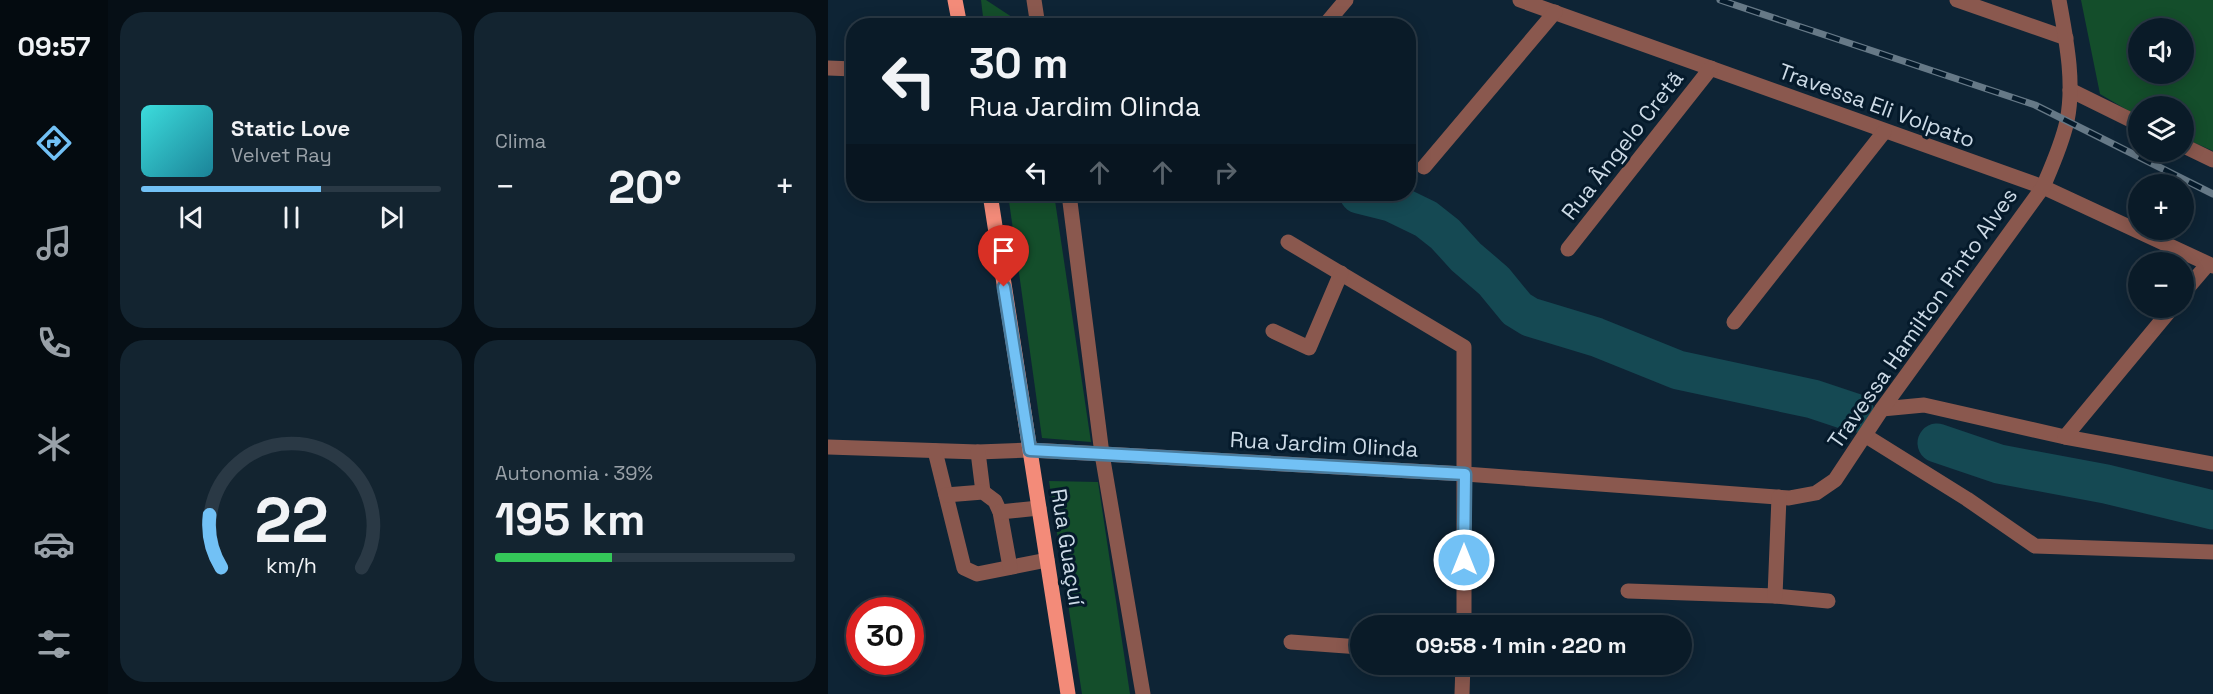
<!DOCTYPE html>
<html lang="pt">
<meta charset="utf-8">
<style>
:root{--surface:#0a1b28;--page:#132430;--text:#f1f3f6;--muted:#99a1a8;--line:#2a3945;--accent:#72c1f5}
body{margin:0;font-family:"Space Grotesk",sans-serif;background:var(--page);color:var(--text);height:100vh;display:flex;flex-direction:column;font-size:22px;white-space:nowrap}
*{box-sizing:border-box;margin:0}
p{font-size:20px;color:var(--muted)}
.icon{flex:none;width:33px;height:33px;fill:none;stroke:currentColor;stroke-width:2;stroke-linecap:round;stroke-linejoin:round}
.map{position:relative;flex:1;overflow:hidden}
.details{display:flex;flex-direction:column;gap:12px;padding:12px;background:#060f16;width:720px}
.details>*{flex:none}
.banner{position:absolute;left:18px;top:18px;width:570px;height:183px;border-radius:24px;box-shadow:0 3px 15px #0003,0 0 0 2px var(--line);background:#0a1b28;color:var(--text);overflow:hidden}
.tools{position:absolute;left:1300px;top:18px;display:grid;gap:12px}
.tools a{display:grid;place-items:center;width:66px;height:66px;border-radius:50%;background:var(--surface);box-shadow:0 3px 15px #0003,0 0 0 2px var(--line);font-size:30px}
.speed{position:absolute;left:18px;top:597px;display:flex;gap:12px;font-size:30px;font-weight:700;text-align:center}
.speed>*{display:grid;place-content:center;width:78px;height:78px;border-radius:50%;background:var(--surface);box-shadow:0 3px 15px #0003,0 0 0 2px var(--line);line-height:1}
.speed .limit{border:9px solid #d22;background:#fff;color:#111}
.pin{position:absolute;display:grid;place-items:center;width:51px;height:51px;color:#fff;margin:-62px -26px;border-radius:50% 50% 50% 0;rotate:-45deg;box-shadow:0 0 6px #0007}
.pin .icon{rotate:45deg}
.me{position:absolute;width:66px;margin:-33px;rotate:0deg;stroke-linejoin:round;filter:drop-shadow(0 0 4px #0008)}
.turn{display:flex;align-items:center;gap:21px;height:126px;padding:0 24px;font-size:27px}
.turn .icon{width:78px;height:78px;stroke-width:2.5}
.turn b{display:block;font-size:42px;line-height:51px}
.lanes{display:flex;align-items:center;height:57px;padding:0 24px;background:#0003;justify-content:center;gap:30px;direction:ltr}
.lanes .off{opacity:.35}
.big{font-size:45px;font-weight:800;line-height:1.1}
.details .card{flex:1;display:flex;flex-direction:column;justify-content:center;gap:9px;min-width:0;padding:0 21px;border-radius:24px;background:var(--page)}
.details .dial{align-items:center;gap:0}
.dial svg{height:156px;overflow:visible;fill:none;stroke:var(--line);stroke-width:7;stroke-linecap:round;text-anchor:middle}
.dial text{fill:var(--text);stroke:none}
.song{display:flex;align-items:center;gap:18px}
.cover{width:72px;height:72px;border-radius:9px;background:linear-gradient(135deg,hsl(180 70% 55%),hsl(190 70% 35%))}
.played{height:6px;border-radius:3px;background:linear-gradient(90deg,var(--accent) 60%,var(--line) 60%)}
.keys{display:flex;justify-content:space-around;direction:ltr}
.heat{display:flex;justify-content:space-between;align-items:center;font-size:33px;direction:ltr}
.charge{height:9px;border-radius:4px;background:linear-gradient(90deg,#34c759 39%,var(--line) 0)}
.details .tiles{flex:1;display:grid;gap:12px;grid-template-columns:repeat(2,1fr)}
.trip{position:absolute;left:522px;top:615px;width:342px;height:60px;border-radius:30px;background:var(--surface);box-shadow:0 3px 15px #0003,0 0 0 2px var(--line);font-weight:800;line-height:60px;text-align:center}
main{display:flex;flex:1;min-height:0}
.menu{display:flex;flex-direction:column;width:108px;justify-content:space-around;align-items:center;background:#040b10;color:var(--muted)}
.menu .icon{width:42px;height:42px}
.menu .selected{color:var(--accent)}
.menu b{font-size:27px;color:var(--text)}
.map>svg:first-child{display:block}
.green{fill:#144e2b;fill-rule:evenodd}
.lines{fill:none;stroke-linecap:round;stroke-linejoin:round}
.river{stroke:#154953;stroke-width:39}
.minor{stroke:#8a584e;stroke-width:15}
.major{stroke:#f38b79;stroke-width:15}
.rail-casing{stroke:#667987;stroke-width:7}
.rail{stroke:#051a2b;stroke-width:4.5;stroke-dasharray:14;stroke-linecap:butt}
.route-casing{stroke:#4a7d9f;stroke-width:15}
.route{stroke:#72c1f5;stroke-width:10}
.labels{text-anchor:middle;dominant-baseline:central;stroke-width:6;stroke-linejoin:round;paint-order:stroke}
.street-label{font-size:22px;fill:#ccdae6;stroke:#051a2b}
</style>
<main>
<nav class="menu">
<b>09:57</b>
<svg class="icon selected" aria-label="directions" viewBox="0 0 24 24"><path d="M12 3l9 9-9 9-9-9zM9 14v-3h6M13 9l2 2-2 2"/></svg>
<svg class="icon" aria-label="music" viewBox="0 0 24 24"><path d="M9 18V5l10-2v13"/><circle cx="6" cy="18" r="3"/><circle cx="16" cy="16" r="3"/></svg>
<svg class="icon" aria-label="phone" viewBox="0 0 24 24"><path d="M5 4h4l2 5-3 2q2 4 5 5l2-3 5 2v4C11 20 4 13 5 4z"/></svg>
<svg class="icon" aria-label="climate" viewBox="0 0 24 24"><path d="M12 3v18M4 7l16 10M4 17L20 7"/></svg>
<svg class="icon" aria-label="car" viewBox="0 0 24 24"><path d="M5 17H2v-5l4-1 3-4h7l3 4 3 1v5h-3M9 17h6M6 11h13"/><circle cx="7" cy="17" r="2"/><circle cx="17" cy="17" r="2"/></svg>
<svg class="icon" aria-label="filters" viewBox="0 0 24 24"><path d="M4 7h16M4 17h16"/><circle cx="9" cy="7" r="2"/><circle cx="15" cy="17" r="2"/></svg>
</nav>
<section class="details">
<div class="tiles">
<div class="card">
<div class="song"><i class="cover"></i><div><b>Static Love</b><p>Velvet Ray</p></div></div>
<div class="played"></div>
<div class="keys"><svg class="icon" aria-label="previous" viewBox="0 0 24 24"><path d="M18 5L8 12l10 7zM5 5v14"/></svg><svg class="icon" aria-label="pause" viewBox="0 0 24 24"><path d="M8 5v14M16 5v14"/></svg><svg class="icon" aria-label="next" viewBox="0 0 24 24"><path d="M6 5l10 7-10 7zM19 5v14"/></svg></div>
</div>
<div class="card"><p>Clima</p>
<div class="heat"><a>−</a><b class="big">20°</b><a>+</a></div>
</div>
<div class="card dial"><svg viewBox="0 0 100 80">
<path d="M14 69A42 42 0 1 1 86 69"/>
<path d="M14 69A42 42 0 0 1 8 42" stroke="#72c1f5"/>
<text x="50" y="56" font-size="32" font-weight="700">22</text>
<text x="50" y="72" font-size="11">km/h</text>
</svg></div>
<div class="card"><p>Autonomia · 39%</p><b class="big">195 km</b><div class="charge"></div></div>
</div>
</section>
<div class="map">
<svg width="1385" height="694" viewBox="0 0 1385 694">
<rect width="100%" height="100%" fill="#0e2435"/>
<g class="green">
<path d="M153,0H158L196,25H156Z"/>
<path d="M1253,0H1385V151L1356,138V106H1311V117L1272,94ZM1311,28H1356V74H1311Z"/>
<path d="M180,194H226L263,442L214,438Z"/>
<path d="M221,481L270,482L302,694H254Z"/>
</g>
<g class="lines">
<g class="river">
<path d="M531,194L563,202L598,219L617,234L638,257L666,281L689,309L702,317L768,337L850,370L985,399L1027,413"/>
<path d="M1109,443L1171,464L1278,484L1385,510"/>
</g>
<g class="minor">
<path d="M206,0L210,26"/>
<path d="M692,0L1215,187L1385,266"/>
<path d="M1129,0L1238,38"/>
<path d="M496,26L518,0"/>
<path d="M0,68L26,69"/>
<path d="M1242,90L1311,124"/>
<path d="M1356,146L1385,160"/>
<path d="M596,167L727,12"/>
<path d="M241,194L274,454L315,694"/>
<path d="M460,242L636,347V626"/>
<path d="M740,249L883,68"/>
<path d="M1356,292L1380,264"/>
<path d="M906,322L1056,132"/>
<path d="M445,331L481,348L513,273"/>
<path d="M1054,409L1096,405L1237,437L1385,464"/>
<path d="M1038,436L1139,499L1207,546L1385,552"/>
<path d="M1237,437L1344,308"/>
<path d="M0,447L150,452L202,450L637,474L961,498L988,493L1007,480L1054,409L1215,187C1224,166 1234,144 1239,121C1247,82 1238,39 1231,0"/>
<path d="M107,451L136,568L149,574L219,560"/>
<path d="M150,452L155,492"/>
<path d="M118,495L155,492L167,501L172,512L182,567"/>
<path d="M172,512L211,508"/>
<path d="M800,591L947,596L1000,601"/>
<path d="M947,596L951,497"/>
<path d="M463,642L532,647"/>
<path d="M634,694L635,664"/>
</g>
<g class="major">
<path d="M127,0L132,26"/>
<path d="M162,194L240,694"/>
</g>
<defs>
<path id="rail" d="M892,0L1207,105L1385,194"/>
</defs>
<use href="#rail" class="rail-casing"/>
<use href="#rail" class="rail"/>
</g>
<g class="lines">
<defs>
<path id="route" d="M176,287L202,450L637,474L636,560"/>
</defs>
<use href="#route" class="route-casing"/>
<use href="#route" class="route"/>
</g>
<g class="labels">
<g class="street-label">
<text transform="translate(1049 105) rotate(20)">Travessa Eli Volpato</text>
<text transform="translate(794 145) rotate(-52)">Rua Ângelo Cretã</text>
<text transform="translate(1094 318) rotate(-55)">Travessa Hamilton Pinto Alves</text>
<text transform="translate(496 444) rotate(3)">Rua Jardim Olinda</text>
<text transform="translate(240 547) rotate(81)">Rua Guaçuí</text>
</g>
</g>
</svg>
<div class="tools">
<a><svg class="icon" aria-label="sound" viewBox="0 0 24 24"><path d="M4 9h4l5-4v14l-5-4H4zM17 9q2 3 0 6"/></svg></a>
<a><svg class="icon" aria-label="layers" viewBox="0 0 24 24"><path d="M12 4l9 5-9 5-9-5zM3 14l9 5 9-5"/></svg></a>
<a>+</a>
<a>−</a>
</div>
<div class="speed"><div class="limit">30</div></div>
<div class="pin" style="left:176px;top:287px;background:#d93025"><svg class="icon" aria-label="arrive" viewBox="0 0 24 24"><path d="M6 21V4h12l-3 4 3 4H6"/></svg></div>
<svg class="me" style="left:636px;top:560px" viewBox="-20 -20 40 40"><circle r="17" fill="#72c1f5" stroke="#fff" stroke-width="3"/><path d="M0-11L8 9 0 5-8 9z" fill="#fff"/></svg>
<div class="trip">09:58 · 1 min · 220 m</div>
<div class="banner">
<div class="turn"><svg class="icon" aria-label="left" viewBox="0 0 24 24"><path d="M17 20v-9H6M10 6l-5 5 5 5"/></svg><div><b>30 m</b>Rua Jardim Olinda</div></div>
<div class="lanes"><svg class="icon" aria-label="left" viewBox="0 0 24 24"><path d="M17 20v-9H6M10 6l-5 5 5 5"/></svg><svg class="icon off" aria-label="ahead" viewBox="0 0 24 24"><path d="M12 20V5M6 11l6-6 6 6"/></svg><svg class="icon off" aria-label="ahead" viewBox="0 0 24 24"><path d="M12 20V5M6 11l6-6 6 6"/></svg><svg class="icon off" aria-label="right" viewBox="0 0 24 24"><path d="M7 20v-9h11M14 6l5 5-5 5"/></svg></div>
</div>
</div>
</main>
